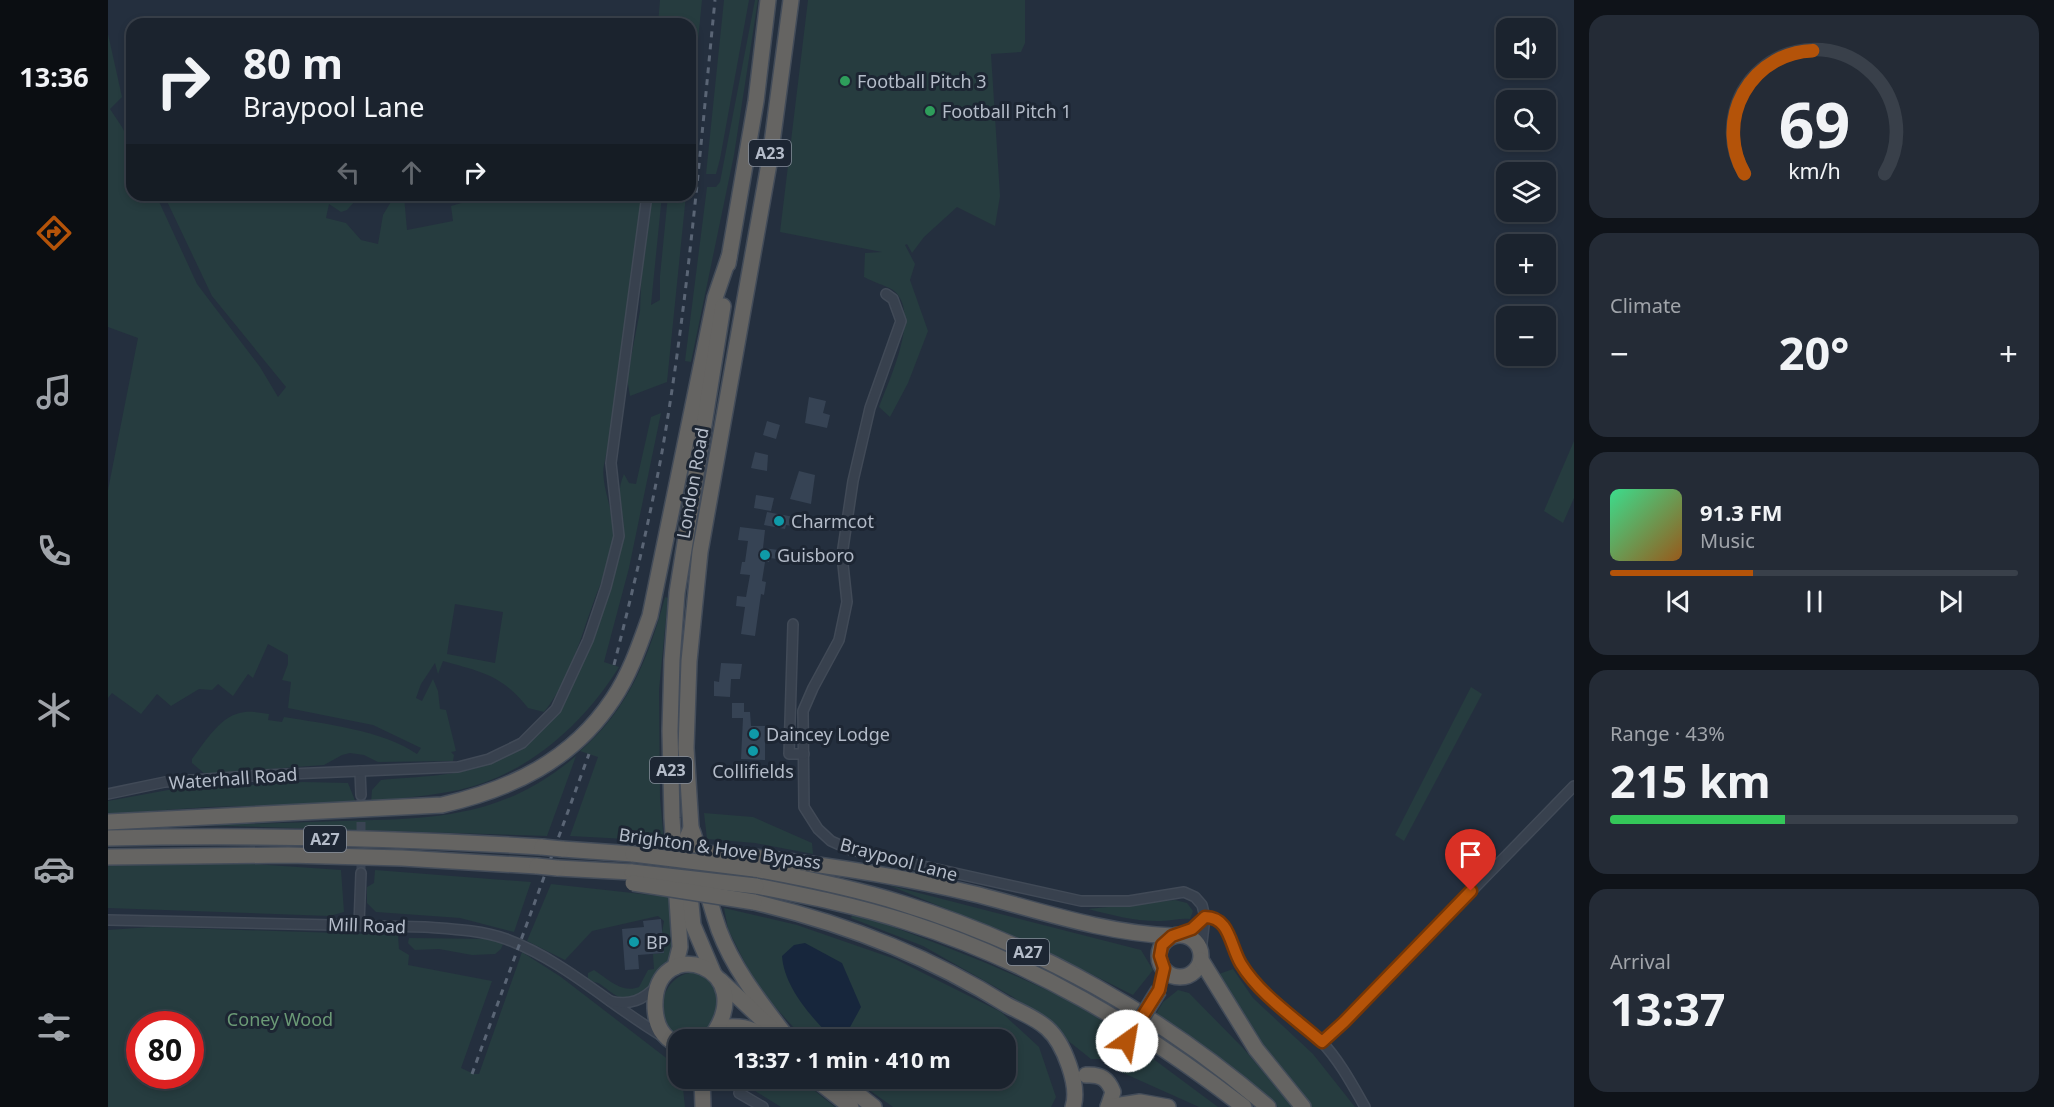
<!DOCTYPE html>
<meta charset="utf-8">
<style>
:root{--surface:#1b232e;--page:#242b36;--text:#f1f3f6;--muted:#a0a4aa;--line:#39404a;--accent:#b45309}
body{margin:0;font-family:"Noto Sans",sans-serif;background:var(--page);color:var(--text);height:100vh;display:flex;flex-direction:column;font-size:22px;white-space:nowrap}
*{box-sizing:border-box;margin:0}
p{font-size:20px;color:var(--muted)}
.icon{flex:none;width:33px;height:33px;fill:none;stroke:currentColor;stroke-width:2;stroke-linecap:round;stroke-linejoin:round}
.map{position:relative;flex:1;overflow:hidden}
.details{display:flex;flex-direction:column;gap:15px;padding:15px;background:#0f1319;width:480px}
.details>*{flex:none}
.top-card{position:absolute;left:18px;top:18px;width:570px;height:183px;border-radius:18px;box-shadow:0 3px 9px #0003,0 0 0 2px var(--line);background:#1b232e;color:var(--text);overflow:hidden}
.fabs{position:absolute;left:1388px;top:18px;display:grid;gap:12px}
.fabs a{display:grid;place-items:center;width:60px;height:60px;border-radius:12px;background:var(--surface);box-shadow:0 3px 9px #0003,0 0 0 2px var(--line);font-size:30px}
.speed{position:absolute;left:18px;top:1011px;display:flex;gap:12px;font-size:30px;font-weight:700;text-align:center}
.speed>*{display:grid;place-content:center;width:78px;height:78px;border-radius:50%;background:var(--surface);box-shadow:0 3px 9px #0003,0 0 0 2px var(--line);line-height:1}
.speed .limit{border:9px solid #d22;background:#fff;color:#111}
.pin{position:absolute;display:grid;place-items:center;width:51px;height:51px;color:#fff;margin:-62px -26px;border-radius:50% 50% 50% 0;rotate:-45deg;box-shadow:0 0 6px #0007}
.pin .icon{rotate:45deg}
.me{position:absolute;width:66px;margin:-33px;rotate:32deg;stroke-linejoin:round;filter:drop-shadow(0 0 4px #0008)}
.turn{display:flex;align-items:center;gap:21px;height:126px;padding:0 18px;font-size:27px}
.turn .icon{width:78px;height:78px;stroke-width:2.5}
.turn b{display:block;font-size:42px;line-height:51px}
.lanes{display:flex;align-items:center;height:57px;padding:0 18px;background:#0003;justify-content:center;gap:30px;direction:ltr}
.lanes .off{opacity:.35}
.big{font-size:45px;font-weight:700;line-height:1.1}
.details .card{flex:1;display:flex;flex-direction:column;justify-content:center;gap:9px;min-width:0;padding:0 21px;border-radius:18px;background:var(--page)}
.details .dial{align-items:center;gap:0}
.dial svg{height:156px;overflow:visible;fill:none;stroke:var(--line);stroke-width:7;stroke-linecap:round;text-anchor:middle}
.dial text{fill:var(--text);stroke:none}
.song{display:flex;align-items:center;gap:18px}
.cover{width:72px;height:72px;border-radius:9px;background:linear-gradient(135deg,hsl(150 70% 55%),hsl(30 70% 35%))}
.played{height:6px;border-radius:3px;background:linear-gradient(90deg,var(--accent) 35%,var(--line) 35%)}
.keys{display:flex;justify-content:space-around;direction:ltr}
.heat{display:flex;justify-content:space-between;align-items:center;font-size:33px;direction:ltr}
.charge{height:9px;border-radius:4px;background:linear-gradient(90deg,#34c759 43%,var(--line) 0)}
.trip{position:absolute;left:560px;top:1029px;width:348px;height:60px;border-radius:18px;background:var(--surface);box-shadow:0 3px 9px #0003,0 0 0 2px var(--line);font-weight:700;line-height:60px;text-align:center}
main{display:flex;flex:1;min-height:0}
.tab-bar{display:flex;flex-direction:column;width:108px;justify-content:space-around;align-items:center;background:#0b0e12;color:var(--muted)}
.tab-bar .icon{width:42px;height:42px}
.tab-bar .active{color:var(--accent)}
.tab-bar b{font-size:27px;color:var(--text)}
.map>svg:first-child{display:block}
.green{fill:#263c3f;fill-rule:evenodd}
.water{fill:#17263c}
.building{fill:#364354}
.lines{fill:none;stroke-linecap:round;stroke-linejoin:round}
.minor-tunnel{stroke:#3a4453;stroke-width:9;stroke-dasharray:9 4.5;stroke-linecap:butt}
.minor-casing{stroke:#414a57;stroke-width:12}
.trunk-casing{stroke:#434c59;stroke-width:18}
.minor{stroke:#38414e;stroke-width:9}
.trunk{stroke:#656462;stroke-width:15}
.rail{stroke:#5a6575;stroke-width:3;stroke-dasharray:6 6;stroke-linecap:butt}
.trunk-bridge-casing{stroke:#434c59;stroke-width:18;stroke-linecap:butt}
.trunk-bridge{stroke:#656462;stroke-width:15}
.route-casing{stroke:#753606;stroke-width:15}
.route{stroke:#b45309;stroke-width:10}
.leisure-dot{fill:#2e9e5b;stroke:#1d2633;stroke-width:2}
.culture-dot{fill:#0f9aa8;stroke:#1d2633;stroke-width:2}
.labels{text-anchor:middle;dominant-baseline:central;stroke-width:6;stroke-linejoin:round;paint-order:stroke}
.shield{fill:#1d2633;stroke:#878f9c;stroke-width:1.5}
.shield-label{font-size:16px;font-weight:bold;fill:#b4bcc9}
.poi-label{font-size:18px;fill:#b4bcc9;stroke:#1d2633;text-anchor:start}
.street-label{font-size:18px;fill:#b4bcc9;stroke:#1d2633}
.park-label{font-size:18px;fill:#6b9a76;stroke:#1d2633}
</style>
<main>
<nav class="tab-bar">
<b>13:36</b>
<svg class="icon active" aria-label="directions" viewBox="0 0 24 24"><path d="M12 3l9 9-9 9-9-9zM9 14v-3h6M13 9l2 2-2 2"/></svg>
<svg class="icon" aria-label="music" viewBox="0 0 24 24"><path d="M9 18V5l10-2v13"/><circle cx="6" cy="18" r="3"/><circle cx="16" cy="16" r="3"/></svg>
<svg class="icon" aria-label="phone" viewBox="0 0 24 24"><path d="M5 4h4l2 5-3 2q2 4 5 5l2-3 5 2v4C11 20 4 13 5 4z"/></svg>
<svg class="icon" aria-label="climate" viewBox="0 0 24 24"><path d="M12 3v18M4 7l16 10M4 17L20 7"/></svg>
<svg class="icon" aria-label="car" viewBox="0 0 24 24"><path d="M5 17H2v-5l4-1 3-4h7l3 4 3 1v5h-3M9 17h6M6 11h13"/><circle cx="7" cy="17" r="2"/><circle cx="17" cy="17" r="2"/></svg>
<svg class="icon" aria-label="filters" viewBox="0 0 24 24"><path d="M4 7h16M4 17h16"/><circle cx="9" cy="7" r="2"/><circle cx="15" cy="17" r="2"/></svg>
</nav>
<div class="map">
<svg width="1466" height="1107" viewBox="0 0 1466 1107">
<rect width="100%" height="100%" fill="#242f3e"/>
<g class="green">
<path d="M552,0H594L582,122V24H550Z"/>
<path d="M616,0H641L612,159L608,174H598Z"/>
<path d="M647,0H650L626,155L583,362L577,361L599,187H608L612,182Z"/>
<path d="M700,0H917V43L913,52L883,54L892,196L887,226L849,207L816,237L804,253L799,244L797,245L807,264L802,280L820,331L800,383L782,417L771,407C781,380 814,312 785,290C783,288 761,280 756,277L757,253L774,252L672,232Z"/>
<path d="M0,34L14,97L2,109L14,127L24,146V195H48L89,284L152,367L170,397L178,387L104,296L56,195H270L260,202L247,201L239,210L233,212L221,204L218,218L238,223L253,240L270,244L275,215L287,195H298L296,196L299,230L345,221L343,206L367,199L372,195H536C523,284 516,376 496,465C492,484 507,514 506,536C505,558 493,581 486,601C472,639 462,680 436,712L420,708C394,675 374,672 335,661L330,674L327,663L313,684L308,698L314,701L325,679L330,691L332,709L338,710L348,751L343,752L346,755L345,761L270,762L256,755L242,753L234,755L216,765L97,774L84,763V759C97,742 113,714 137,712C144,711 153,713 161,714L160,720L174,722L176,717C217,724 274,730 309,754L313,748L265,725L180,708L183,682L174,680L180,664V655L160,644L145,678L140,674L125,696L110,684L104,690L91,689L63,706L49,694L33,714L4,693L0,698V490L30,338L0,327ZM347,604L395,612L387,663L339,654Z"/>
<path d="M542,195H554L543,305L552,300V276L560,195H578L559,382L522,396L519,378L532,311L534,259Z"/>
<path d="M553,413L521,568L496,662L511,667C476,724 419,775 351,790C322,796 292,798 263,802L264,790L273,780C310,776 355,777 390,760C413,749 434,732 450,712C457,703 461,689 466,679C489,633 504,587 515,537C519,514 505,498 516,474L521,483L528,484L543,417Z"/>
<path d="M1466,441V498L1455,523L1436,511Z"/>
<path d="M557,597L560,598L551,690L552,798L556,841L462,836L490,757L472,751C520,710 541,657 557,597Z"/>
<path d="M1363,687L1374,694L1296,841L1287,835Z"/>
<path d="M468,756L439,836L90,825C137,824 184,823 232,821C324,819 394,819 468,756Z"/>
<path d="M195,782L240,783L248,803L101,807L0,814V801L60,790Z"/>
<path d="M596,813L645,817L704,843L705,854L647,843L599,839Z"/>
<path d="M131,863L233,870L236,912L222,916L0,908V865Z"/>
<path d="M267,870L423,882L406,932L352,918L268,912L259,903V887L266,883Z"/>
<path d="M443,884L561,897C562,910 565,922 567,934C570,957 551,975 538,991C517,1008 508,995 492,984C486,981 485,983 480,979V973L486,970C500,979 514,994 531,987L540,970L546,969L545,954L556,953L554,932L556,921L550,916L484,931L457,960L419,941Z"/>
<path d="M780,885L1033,950L1045,970L1025,995L917,941Z"/>
<path d="M1067,900L1079,903L1085,911L1082,919C1072,918 1064,921 1054,921C1029,922 1004,915 980,909Z"/>
<path d="M616,908L689,925L787,959L893,1012L931,1047L948,1097L943,1107H785L746,1079L897,1078V1040L696,1039L649,987L620,929Z"/>
<path d="M745,913C790,928 834,945 878,963C924,983 968,1001 1009,1031L993,1059H983L905,997L815,946L743,918Z"/>
<path d="M43,927L290,935L291,949L301,955L300,965L384,981L353,1068L366,1074H371L414,952L453,977L570,1067V1078L574,1079L577,1107H0V930ZM32,1024H82V1076H32Z"/>
<path d="M301,938L383,939L394,941L395,944L393,949L387,954L364,955L331,949L307,950L300,943Z"/>
<path d="M1125,969L1145,998L1205,1054L1247,1107H1204L1142,1028L1108,975Z"/>
<path d="M585,972L595,975L604,982L609,990L608,1019L595,1036L577,1039L561,1031C546,1007 557,976 585,972Z"/>
<path d="M1070,990L1081,993L1135,1048L1185,1107H1170L1139,1079L1048,1014L1055,1002Z"/>
<path d="M1029,1044L1044,1058L1110,1107H1091L1013,1072Z"/>
<path d="M628,1079H692L727,1107H673Z"/>
</g>
<path class="water" d="M697,943L734,963L753,1007L741,1029L718,1032C699,1012 676,985 674,956L686,945Z"/>
<g class="building">
<path d="M701,397L718,401L715,413L722,415L719,428L697,423Z"/>
<path d="M659,421L672,425L668,439L655,435Z"/>
<path d="M647,452L660,455L659,471L643,468Z"/>
<path d="M691,471L707,475L703,504L682,499Z"/>
<path d="M648,495L666,498L663,511L646,508Z"/>
<path d="M659,512L686,517L684,526L678,525L677,529L656,525Z"/>
<path d="M632,527L657,530L655,548L678,551L676,560L662,558L661,562H657L654,581L658,582L656,595L653,594L647,636L633,634L637,607L628,606L629,596L638,597L642,575L632,574L634,562H637L640,541L630,540Z"/>
<path d="M613,663L634,664L632,679H623L622,697L606,696V681L611,682Z"/>
<path d="M624,703H636V712H642L643,726H657V760L633,759L635,718H624Z"/>
<path d="M553,919L556,953L530,955L531,969L517,970L514,929L536,927L535,921Z"/>
</g>
<g class="lines">
<path class="minor-tunnel" d="M253,795V873"/>
<defs>
<g id="minor">
<path d="M778,294L785,299L793,321L762,408L745,481L734,555L739,602L731,640L705,688L695,711L696,807L710,829L723,841L743,850L973,901H1021L1076,892L1087,897L1094,905L1097,917L1093,951"/>
<path d="M685,624L681,754H696"/>
<path d="M252,771L253,795"/>
<path d="M0,794L57,782L157,775L350,767L381,759L414,743L448,709L480,640L498,587L511,536L503,463L539,195"/>
<path d="M1097,917C1124,917 1122,949 1136,968C1156,997 1188,1016 1213,1041C1231,1060 1244,1084 1257,1107"/>
<path d="M0,920L317,927C344,929 373,930 398,939C455,960 502,1005 554,1036"/>
<path d="M251,925L253,873"/>
<path d="M1073,935L1089,926L1097,917"/>
<path d="M502,1001C522,1006 535,1000 549,986"/>
<path d="M1214,1042L1236,1022L1466,786"/>
<path d="M631,1093L655,1107"/>
</g>
<g id="trunk">
<path d="M620,264L648,101L660,0"/>
<path d="M0,822L334,805C403,789 464,761 505,699C522,674 532,644 542,616L607,298L621,257"/>
<path d="M583,828C589,841 590,853 593,867C598,888 604,910 611,930C626,970 653,1003 678,1036"/>
<path d="M0,838C145,835 290,838 434,847"/>
<path d="M454,849L525,854"/>
<path d="M0,857L180,855L294,858L429,866"/>
<path d="M645,857C721,865 797,877 871,895C936,912 997,933 1064,936"/>
<path d="M449,868L524,872"/>
<path d="M646,869C696,878 745,888 793,903C927,944 1054,1016 1160,1107"/>
<path d="M648,886C699,896 750,906 799,922C924,962 1032,1027 1136,1107"/>
<path d="M646,902C736,923 821,956 899,1005C912,1012 928,1018 939,1028C956,1043 972,1086 965,1107"/>
<circle cx="1072" cy="956" r="21"/>
<path d="M1093,960L1148,1049L1195,1107"/>
<path d="M567,967L572,947L564,818L562,731L564,660L569,593L615,306"/>
<path d="M605,972L585,925L577,843L583,828L578,748L581,661L592,552L662,158L683,0"/>
<path d="M612,980L662,1027"/>
<path d="M610,1028C629,1025 643,1026 659,1040"/>
<path d="M570,1045C554,1037 548,1026 547,1008C544,930 658,966 601,1040"/>
<path d="M978,1075C993,1074 1000,1079 1005,1092L1000,1107"/>
<path d="M594,1078L595,1107"/>
<path d="M706,1078L743,1107"/>
<path d="M729,1078L766,1107"/>
<path d="M1000,1107L1032,1102L1060,1107"/>
</g>
</defs>
<use href="#minor" class="minor-casing"/>
<use href="#trunk" class="trunk-casing"/>
<use href="#minor" class="minor"/>
<use href="#trunk" class="trunk"/>
<g class="rail">
<path d="M506,665C524,594 541,523 554,452C580,302 592,151 607,0"/>
<path d="M364,1074L481,754"/>
</g>
<defs>
<g id="trunk-bridge">
<path d="M434,847L454,849"/>
<path d="M597,853L645,857"/>
<path d="M525,854L646,869"/>
<path d="M429,866L449,868"/>
<path d="M524,872L648,886"/>
<path d="M525,883L646,902"/>
<path d="M1008,1059L1051,990"/>
</g>
</defs>
<use href="#trunk-bridge" class="trunk-bridge-casing"/>
<use href="#trunk-bridge" class="trunk-bridge"/>
</g>
<g class="lines">
<defs>
<path id="route" d="M1019,1041L1051,990L1056,968L1052,956L1054,945L1064,936L1084,929L1097,917C1122,917 1122,946 1133,964C1152,995 1187,1018 1214,1042L1236,1022L1363,891"/>
</defs>
<use href="#route" class="route-casing"/>
<use href="#route" class="route"/>
</g>
<g class="leisure-dot">
<circle cx="737" cy="81" r="6"/>
<circle cx="822" cy="111" r="6"/>
</g>
<g class="culture-dot">
<circle cx="671" cy="521" r="6"/>
<circle cx="657" cy="555" r="6"/>
<circle cx="646" cy="734" r="6"/>
<circle cx="645" cy="751" r="6"/>
<circle cx="526" cy="942" r="6"/>
</g>
<g class="labels">
<g class="shield">
<rect x="641" y="140" width="42" height="26" rx="4.5"/>
<rect x="542" y="757" width="42" height="26" rx="4.5"/>
<rect x="196" y="826" width="42" height="26" rx="4.5"/>
<rect x="899" y="939" width="42" height="26" rx="4.5"/>
</g>
<g class="shield-label">
<text x="662" y="153">A23</text>
<text x="563" y="770">A23</text>
<text x="217" y="839">A27</text>
<text x="920" y="952">A27</text>
</g>
<g class="poi-label">
<text x="749" y="81">Football Pitch 3</text>
<text x="834" y="111">Football Pitch 1</text>
<text x="683" y="521">Charmcot</text>
<text x="669" y="555">Guisboro</text>
<text x="658" y="734">Daincey Lodge</text>
<text x="645" y="771" text-anchor="middle">Collifields</text>
<text x="538" y="942">BP</text>
</g>
<g class="street-label">
<text transform="translate(584 483) rotate(-80)">London Road</text>
<text transform="translate(125 778) rotate(-4)">Waterhall Road</text>
<text transform="translate(612 848) rotate(8)">Brighton &amp; Hove Bypass</text>
<text transform="translate(791 859) rotate(15)">Braypool Lane</text>
<text transform="translate(259 925) rotate(2)">Mill Road</text>
</g>
<g class="park-label">
<text x="172" y="1019">Coney Wood</text>
</g>
</g>
</svg>
<div class="fabs">
<a><svg class="icon" aria-label="sound" viewBox="0 0 24 24"><path d="M4 9h4l5-4v14l-5-4H4zM17 9q2 3 0 6"/></svg></a>
<a><svg class="icon" aria-label="search" viewBox="0 0 24 24"><circle cx="10" cy="10" r="6"/><path d="M15 15l6 6"/></svg></a>
<a><svg class="icon" aria-label="layers" viewBox="0 0 24 24"><path d="M12 4l9 5-9 5-9-5zM3 14l9 5 9-5"/></svg></a>
<a>+</a>
<a>−</a>
</div>
<div class="speed"><div class="limit">80</div></div>
<div class="pin" style="left:1363px;top:891px;background:#d93025"><svg class="icon" aria-label="arrive" viewBox="0 0 24 24"><path d="M6 21V4h12l-3 4 3 4H6"/></svg></div>
<svg class="me" style="left:1019px;top:1041px" viewBox="-20 -20 40 40"><circle r="19" fill="#fff"/><path d="M0-13L10 11 0 6-10 11z" fill="#b45309"/></svg>
<div class="trip">13:37 · 1 min · 410 m</div>
<div class="top-card">
<div class="turn"><svg class="icon" aria-label="right" viewBox="0 0 24 24"><path d="M7 20v-9h11M14 6l5 5-5 5"/></svg><div><b>80 m</b>Braypool Lane</div></div>
<div class="lanes"><svg class="icon off" aria-label="left" viewBox="0 0 24 24"><path d="M17 20v-9H6M10 6l-5 5 5 5"/></svg><svg class="icon off" aria-label="ahead" viewBox="0 0 24 24"><path d="M12 20V5M6 11l6-6 6 6"/></svg><svg class="icon" aria-label="right" viewBox="0 0 24 24"><path d="M7 20v-9h11M14 6l5 5-5 5"/></svg></div>
</div>
</div>
<section class="details">
<div class="card dial"><svg viewBox="0 0 100 80">
<path d="M14 69A42 42 0 1 1 86 69"/>
<path d="M14 69A42 42 0 0 1 49 6" stroke="#b45309"/>
<text x="50" y="56" font-size="32" font-weight="700">69</text>
<text x="50" y="72" font-size="11">km/h</text>
</svg></div>
<div class="card"><p>Climate</p>
<div class="heat"><a>−</a><b class="big">20°</b><a>+</a></div>
</div>
<div class="card">
<div class="song"><i class="cover"></i><div><b>91.3 FM</b><p>Music</p></div></div>
<div class="played"></div>
<div class="keys"><svg class="icon" aria-label="previous" viewBox="0 0 24 24"><path d="M18 5L8 12l10 7zM5 5v14"/></svg><svg class="icon" aria-label="pause" viewBox="0 0 24 24"><path d="M8 5v14M16 5v14"/></svg><svg class="icon" aria-label="next" viewBox="0 0 24 24"><path d="M6 5l10 7-10 7zM19 5v14"/></svg></div>
</div>
<div class="card"><p>Range · 43%</p><b class="big">215 km</b><div class="charge"></div></div>
<div class="card"><p>Arrival</p><b class="big">13:37</b></div>
</section>
</main>
